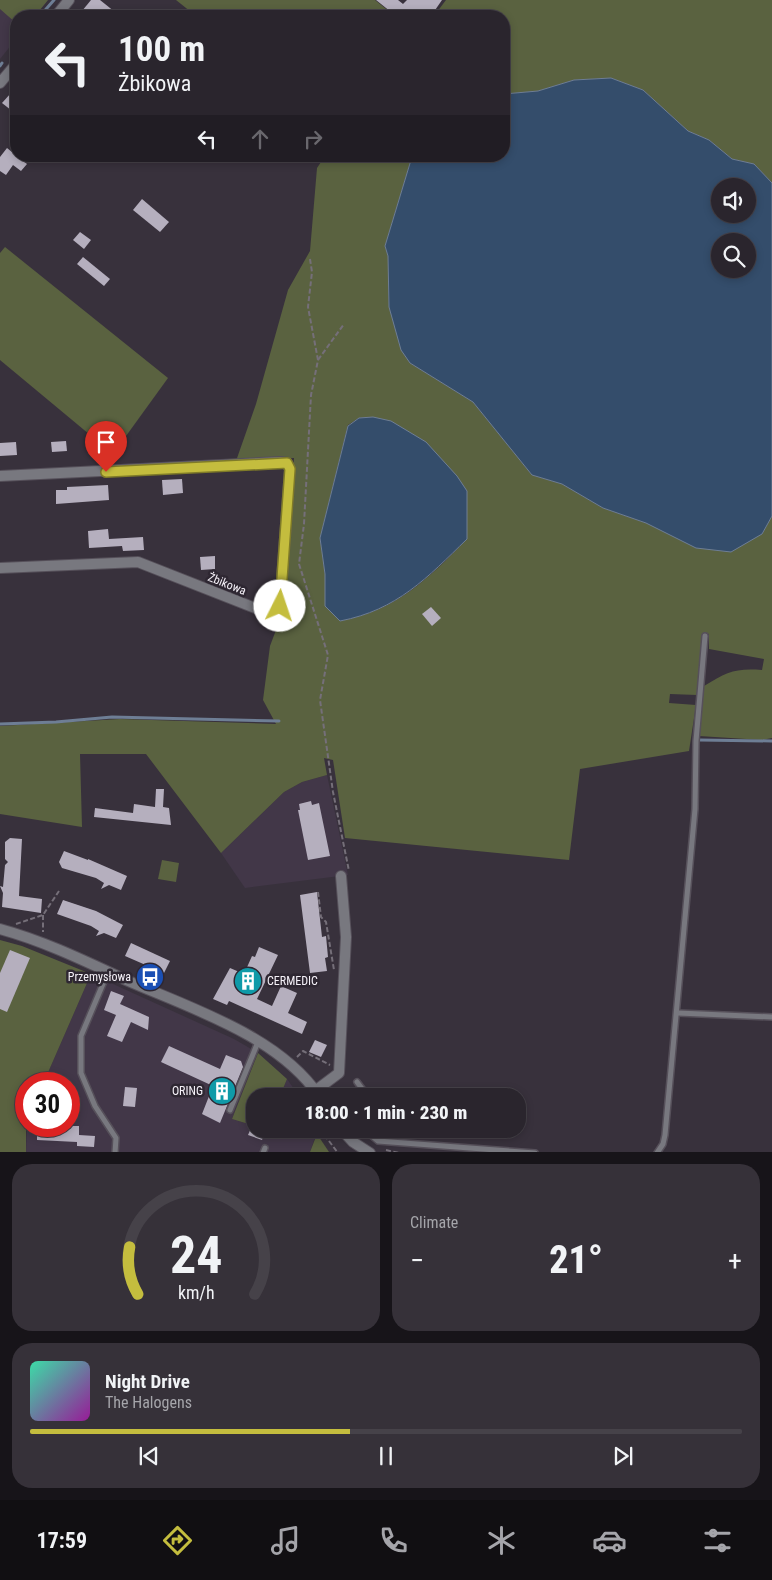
<!DOCTYPE html>
<meta charset="utf-8">
<style>
:root{--surface:#2a252d;--page:#363139;--text:#f1f3f6;--muted:#a5a5aa;--line:#464249;--accent:#c4bd3e}
body{margin:0;font-family:"Roboto Condensed",sans-serif;background:var(--page);color:var(--text);height:100vh;display:flex;flex-direction:column;font-size:19px;white-space:nowrap}
*{box-sizing:border-box;margin:0}
p{font-size:16px;color:var(--muted)}
.icon{flex:none;width:28px;height:28px;fill:none;stroke:currentColor;stroke-width:2;stroke-linecap:round;stroke-linejoin:round}
.map{position:relative;height:1152px;overflow:hidden}
.drawer{display:flex;flex-direction:column;gap:12px;padding:12px;background:#171419;flex:1}
.drawer>*{flex:none}
.top-card{position:absolute;left:10px;top:10px;width:500px;height:152px;border-radius:20px;box-shadow:0 2px 8px #0003,0 0 0 1px var(--line);background:#2a252d;color:var(--text);overflow:hidden}
.tools{position:absolute;left:711px;top:178px;display:grid;gap:10px}
.tools a{display:grid;place-items:center;width:45px;height:45px;border-radius:50%;background:var(--surface);box-shadow:0 2px 8px #0003,0 0 0 1px var(--line);font-size:25px}
.speed{position:absolute;left:15px;top:1072px;display:flex;gap:10px;font-size:25px;font-weight:700;text-align:center}
.speed>*{display:grid;place-content:center;width:65px;height:65px;border-radius:50%;background:var(--surface);box-shadow:0 2px 8px #0003,0 0 0 1px var(--line);line-height:1}
.speed .limit{border:8px solid #d22;background:#fff;color:#111}
.pin{position:absolute;display:grid;place-items:center;width:42px;height:42px;color:#fff;margin:-51px -21px;border-radius:50% 50% 50% 0;rotate:-45deg;box-shadow:0 0 5px #0007}
.pin .icon{rotate:45deg}
.me{position:absolute;width:55px;margin:-28px;rotate:4deg;stroke-linejoin:round;filter:drop-shadow(0 0 4px #0008)}
.turn{display:flex;align-items:center;gap:18px;height:105px;padding:0 25px;font-size:22px}
.turn .icon{width:65px;height:65px;stroke-width:2.5}
.turn b{display:block;font-size:35px;line-height:42px}
.lanes{display:flex;align-items:center;height:48px;padding:0 25px;background:#0003;justify-content:center;gap:25px;direction:ltr}
.lanes .off{opacity:.35}
.big{font-size:38px;font-weight:800;line-height:1.1}
.drawer .card{flex:1;display:flex;flex-direction:column;justify-content:center;gap:8px;min-width:0;padding:0 18px;border-radius:20px;background:var(--page)}
.drawer .dial{align-items:center;gap:0}
.dial svg{height:130px;overflow:visible;fill:none;stroke:var(--line);stroke-width:7;stroke-linecap:round;text-anchor:middle}
.dial text{fill:var(--text);stroke:none}
.song{display:flex;align-items:center;gap:15px}
.cover{width:60px;height:60px;border-radius:8px;background:linear-gradient(135deg,hsl(160 70% 55%),hsl(300 70% 35%))}
.played{height:5px;border-radius:2px;background:linear-gradient(90deg,var(--accent) 45%,var(--line) 45%)}
.keys{display:flex;justify-content:space-around;direction:ltr}
.heat{display:flex;justify-content:space-between;align-items:center;font-size:28px;direction:ltr}
.drawer .tiles{flex:1;display:grid;gap:12px;grid-template-columns:1fr 1fr}
.card:last-child{grid-column:span 2}
.trip{position:absolute;left:246px;top:1088px;width:280px;height:50px;border-radius:20px;background:var(--surface);box-shadow:0 2px 8px #0003,0 0 0 1px var(--line);font-weight:800;line-height:50px;text-align:center}
.menu{display:flex;height:80px;justify-content:space-around;align-items:center;background:#110f12;color:var(--muted)}
.menu .icon{width:35px;height:35px}
.menu .current{color:var(--accent)}
.menu b{font-size:22px;color:var(--text)}
.map>svg:first-child{display:block}
.built{fill:#423748}
.green{fill:#5a6240;fill-rule:evenodd}
.water{fill:#344d6b;stroke:#6e7e95;fill-rule:evenodd}
.lines{fill:none;stroke-linecap:round;stroke-linejoin:round}
.stream{stroke:#6e7e95;stroke-width:3}
.building{fill:#b5afbe}
.service-casing{stroke:#56505a;stroke-width:8}
.minor-casing{stroke:#56505a;stroke-width:12}
.tertiary-casing{stroke:#56505a;stroke-width:12}
.path{stroke:#756f79;stroke-width:2;stroke-dasharray:5 2.5;stroke-linecap:butt}
.service{stroke:#78787f;stroke-width:5}
.minor{stroke:#78787f;stroke-width:10}
.tertiary{stroke:#78787f;stroke-width:10}
.route-casing{stroke:#7f7b28;stroke-width:12}
.route{stroke:#c4bd3e;stroke-width:9}
.labels{text-anchor:middle;dominant-baseline:central;stroke-width:5;stroke-linejoin:round;paint-order:stroke}
.street-label{font-size:12px;fill:#f5f1f8;stroke:#2e2732}
.poi-label{font-size:12px;fill:#f5f1f8;stroke:#2e2732;text-anchor:end}
</style>
<div class="map">
<svg width="772" height="1153" viewBox="0 0 772 1153">
<rect width="100%" height="100%" fill="#38313c"/>
<g class="built">
<path d="M0,0H48L35,16H16V39L0,59Z"/>
<path d="M327,775L348,875L245,888L221,853L284,792L302,782Z"/>
<path d="M91,974L234,1039L258,1053L232,1119L255,1126V1129H318L310,1152L26,1153L27,1126H69V1084H43Z"/>
<path d="M287,1079L299,1096H280Z"/>
</g>
<g class="green">
<path d="M0,0H48L35,16H16V23L0,9Z"/>
<path d="M176,0H375L395,16H196Z"/>
<path d="M446,0H772V183L754,164L732,159L709,140L688,131L643,90L611,78L574,80L538,91L504,94V16H434Z"/>
<path d="M325,156H416L411,160L385,246L388,256L389,307L410,363L473,402L532,475L562,484L603,508L646,523L762,534L772,516V738L762,740L699,736L704,686C727,672 735,668 762,670L764,659L709,649V634L703,633L697,695L670,694L669,703L696,705L689,751L580,769L569,860L345,838L333,760L324,758L327,775L302,782L284,792L221,853L146,754H80L82,827L0,814V726L120,719L276,724L263,700L270,646L276,630L283,622L294,458L236,461L256,404L288,290L310,251L317,168ZM373,417L467,539C428,579 397,610 340,621L325,606V574L320,538L348,425L359,418Z"/>
<path d="M5,247L168,378L113,454L0,360V253Z"/>
<path d="M162,860L179,863L176,882L158,879Z"/>
<path d="M0,940L22,946L91,974L43,1084H26V1152H0Z"/>
<path d="M258,1053L287,1079L280,1096H255V1126L232,1119Z"/>
<path d="M317,1134L329,1152H310Z"/>
</g>
<g class="water">
<path d="M611,78L643,90L688,131L709,140L732,159L754,164L772,183V516L762,534L731,552L696,548L646,523L603,508L562,484L532,475L473,402L410,363L401,350L389,307L388,256L385,246L411,160L416,156H504V94L538,91L574,80ZM720,186H748V214H720ZM720,241H748V269H720Z"/>
<path d="M373,417L391,421L426,442L457,476L467,491V539C427,578 397,610 340,621L325,606V574L320,538L348,426L359,418Z"/>
</g>
<g class="lines">
<g class="stream">
<path d="M40,16L54,0"/>
<path d="M13,50L16,46"/>
<path d="M0,66L2,63"/>
<path d="M0,724L56,722L112,717L279,721"/>
<path d="M700,740L772,741"/>
</g>
</g>
<g class="building">
<path d="M91,0H100L120,16H88L82,11Z"/>
<path d="M376,0H398L403,4L407,0H442L431,16H396Z"/>
<path d="M11,93L16,98V114L2,103Z"/>
<path d="M7,148L27,164L21,171L13,165L6,175L0,171V157Z"/>
<path d="M142,199L169,222L160,232L133,210Z"/>
<path d="M80,232L91,240L84,249L73,240Z"/>
<path d="M83,257L110,279L104,286L77,264Z"/>
<path d="M66,441L67,451L52,452L51,442Z"/>
<path d="M16,442L17,455L0,456V443Z"/>
<path d="M182,479L183,493L163,495L162,480Z"/>
<path d="M108,485L109,500L56,504V490H67V487Z"/>
<path d="M108,529L109,539L143,537L144,550L123,551L122,546L89,548L88,531Z"/>
<path d="M215,556V569L201,570L200,557Z"/>
<path d="M431,607L441,618L432,626L422,614Z"/>
<path d="M156,789H164L163,807L169,808L171,825L94,817L95,808L133,813L134,804L155,807Z"/>
<path d="M311,801L312,805L319,803L330,856L308,860L298,810H300L299,804Z"/>
<path d="M10,838L22,839L19,896L42,899L41,913L2,907L3,893L0,886L3,887L5,865L8,862L5,859V842Z"/>
<path d="M64,851L88,860V859L127,876L121,890L109,885L101,889L104,883L96,878L62,868L59,862Z"/>
<path d="M317,892L322,937L326,936L328,957L325,958L327,971L310,973L300,895Z"/>
<path d="M63,900L96,911L123,925L116,938L104,933L96,936L99,931L91,926L57,914Z"/>
<path d="M131,943L170,961L164,973L125,956Z"/>
<path d="M259,947L278,955L257,999L272,1006L281,986L297,993L288,1013L307,1022L302,1034L229,1001L227,1005L213,999L230,968L244,974L252,956L255,957Z"/>
<path d="M10,950L30,958L7,1012L0,1009V973Z"/>
<path d="M111,991L124,996L120,1004L149,1017L148,1030L131,1022L122,1042L107,1036L116,1015L104,1010Z"/>
<path d="M315,1040L327,1045L321,1057L309,1052Z"/>
<path d="M169,1046L220,1069L226,1055L241,1061L243,1067L220,1123L202,1114L213,1086L161,1062Z"/>
<path d="M125,1087L137,1088L135,1107L123,1106Z"/>
<path d="M37,1126H79V1135L95,1136L94,1147L77,1146V1142L37,1140Z"/>
<path d="M251,1128L265,1132L262,1140L248,1135Z"/>
</g>
<g class="lines">
<defs>
<g id="service">
<path d="M108,972L81,1036V1073L95,1106L116,1138L115,1153"/>
<path d="M678,1013L772,1017"/>
<path d="M357,1082L363,1090L364,1096"/>
<path d="M230,1110L258,1042"/>
<path d="M368,1129L372,1136L378,1141L535,1153"/>
<path d="M263,1153L265,1148"/>
<path d="M657,1153L663,1144L665,1135L695,809L696,741L705,636"/>
</g>
<g id="minor">
<path d="M0,476L280,462L287,463L290,469L280,606L278,612L273,615L138,562L0,568"/>
<path d="M315,1091L339,1073L346,937L341,876"/>
</g>
<g id="tertiary">
<path d="M56,16L69,0"/>
<path d="M0,83L16,64"/>
<path d="M0,929C44,941 85,961 126,980C190,1008 279,1036 319,1096"/>
<path d="M341,1129L353,1142L370,1153"/>
</g>
</defs>
<use href="#service" class="service-casing"/>
<use href="#minor" class="minor-casing"/>
<use href="#tertiary" class="tertiary-casing"/>
<g class="path">
<path d="M310,259L312,272L308,307L318,360L311,395L304,524L299,564L328,655L320,700L333,792L349,871"/>
<path d="M318,360L344,324"/>
<path d="M318,892L321,917L326,922L334,970"/>
<path d="M43,915V932"/>
<path d="M16,924L43,915L59,891"/>
<path d="M297,1057L303,1051L330,1065"/>
<path d="M320,1129L338,1153"/>
<path d="M386,1150L399,1153"/>
</g>
<use href="#service" class="service"/>
<use href="#minor" class="minor"/>
<use href="#tertiary" class="tertiary"/>
</g>
<g class="lines">
<defs>
<path id="route" d="M106,472L287,463L290,469L280,606"/>
</defs>
<use href="#route" class="route-casing"/>
<use href="#route" class="route"/>
</g>
<defs>
<symbol id="bus-disc" viewBox="-11 -11 22 22"><circle r="9.5" fill="#1a4fb4" stroke="#2e2732"/><path d="M-5-6H5V4H4V6H2V4H-2V6H-4V4H-5ZM-3.5-4V0h7V-4ZM-3.5 1.2v1.5H-2V1.2ZM2 1.2v1.5H3.5V1.2Z" fill="#fff"/></symbol>
<symbol id="building-disc" viewBox="-11 -11 22 22"><circle r="9.5" fill="#0f9aa8" stroke="#2e2732"/><path d="M-4-6H4V6H1V3H-1V6H-4ZM-2.5-4.3h1.7v1.8h-1.7ZM.8-4.3h1.7v1.8H.8ZM-2.5-1h1.7V.8h-1.7ZM.8-1h1.7V.8H.8Z" fill="#fff"/></symbol>
</defs>
<g fill-rule="evenodd">
<use href="#bus-disc" x="134" y="961" width="32" height="32"/>
<use href="#building-disc" x="232" y="965" width="32" height="32"/>
<use href="#building-disc" x="206" y="1075" width="32" height="32"/>
</g>
<g class="labels">
<g class="street-label">
<text transform="translate(227 584) rotate(22)">Żbikowa</text>
</g>
<g class="poi-label">
<text x="131" y="977">Przemysłowa</text>
<text x="267" y="981" text-anchor="start">CERMEDIC</text>
<text x="203" y="1091">ORING</text>
</g>
</g>
</svg>
<div class="tools">
<a><svg class="icon" aria-label="sound" viewBox="0 0 24 24"><path d="M4 9h4l5-4v14l-5-4H4zM17 9q2 3 0 6"/></svg></a>
<a><svg class="icon" aria-label="search" viewBox="0 0 24 24"><circle cx="10" cy="10" r="6"/><path d="M15 15l6 6"/></svg></a>
</div>
<div class="speed"><div class="limit">30</div></div>
<div class="pin" style="left:106px;top:472px;background:#d93025"><svg class="icon" aria-label="arrive" viewBox="0 0 24 24"><path d="M6 21V4h12l-3 4 3 4H6"/></svg></div>
<svg class="me" style="left:280px;top:606px" viewBox="-20 -20 40 40"><circle r="19" fill="#fff"/><path d="M0-13L10 11 0 6-10 11z" fill="#c4bd3e"/></svg>
<div class="trip">18:00 · 1 min · 230 m</div>
<div class="top-card">
<div class="turn"><svg class="icon" aria-label="left" viewBox="0 0 24 24"><path d="M17 20v-9H6M10 6l-5 5 5 5"/></svg><div><b>100 m</b>Żbikowa</div></div>
<div class="lanes"><svg class="icon" aria-label="left" viewBox="0 0 24 24"><path d="M17 20v-9H6M10 6l-5 5 5 5"/></svg><svg class="icon off" aria-label="ahead" viewBox="0 0 24 24"><path d="M12 20V5M6 11l6-6 6 6"/></svg><svg class="icon off" aria-label="right" viewBox="0 0 24 24"><path d="M7 20v-9h11M14 6l5 5-5 5"/></svg></div>
</div>
</div>
<section class="drawer">
<div class="tiles">
<div class="card dial"><svg viewBox="0 0 100 80">
<path d="M14 69A42 42 0 1 1 86 69"/>
<path d="M14 69A42 42 0 0 1 9 40" stroke="#c4bd3e"/>
<text x="50" y="56" font-size="32" font-weight="700">24</text>
<text x="50" y="72" font-size="11">km/h</text>
</svg></div>
<div class="card"><p>Climate</p>
<div class="heat"><a>−</a><b class="big">21°</b><a>+</a></div>
</div>
<div class="card">
<div class="song"><i class="cover"></i><div><b>Night Drive</b><p>The Halogens</p></div></div>
<div class="played"></div>
<div class="keys"><svg class="icon" aria-label="previous" viewBox="0 0 24 24"><path d="M18 5L8 12l10 7zM5 5v14"/></svg><svg class="icon" aria-label="pause" viewBox="0 0 24 24"><path d="M8 5v14M16 5v14"/></svg><svg class="icon" aria-label="next" viewBox="0 0 24 24"><path d="M6 5l10 7-10 7zM19 5v14"/></svg></div>
</div>
</div>
</section>
<nav class="menu">
<b>17:59</b>
<svg class="icon current" aria-label="directions" viewBox="0 0 24 24"><path d="M12 3l9 9-9 9-9-9zM9 14v-3h6M13 9l2 2-2 2"/></svg>
<svg class="icon" aria-label="music" viewBox="0 0 24 24"><path d="M9 18V5l10-2v13"/><circle cx="6" cy="18" r="3"/><circle cx="16" cy="16" r="3"/></svg>
<svg class="icon" aria-label="phone" viewBox="0 0 24 24"><path d="M5 4h4l2 5-3 2q2 4 5 5l2-3 5 2v4C11 20 4 13 5 4z"/></svg>
<svg class="icon" aria-label="climate" viewBox="0 0 24 24"><path d="M12 3v18M4 7l16 10M4 17L20 7"/></svg>
<svg class="icon" aria-label="car" viewBox="0 0 24 24"><path d="M5 17H2v-5l4-1 3-4h7l3 4 3 1v5h-3M9 17h6M6 11h13"/><circle cx="7" cy="17" r="2"/><circle cx="17" cy="17" r="2"/></svg>
<svg class="icon" aria-label="filters" viewBox="0 0 24 24"><path d="M4 7h16M4 17h16"/><circle cx="9" cy="7" r="2"/><circle cx="15" cy="17" r="2"/></svg>
</nav>
